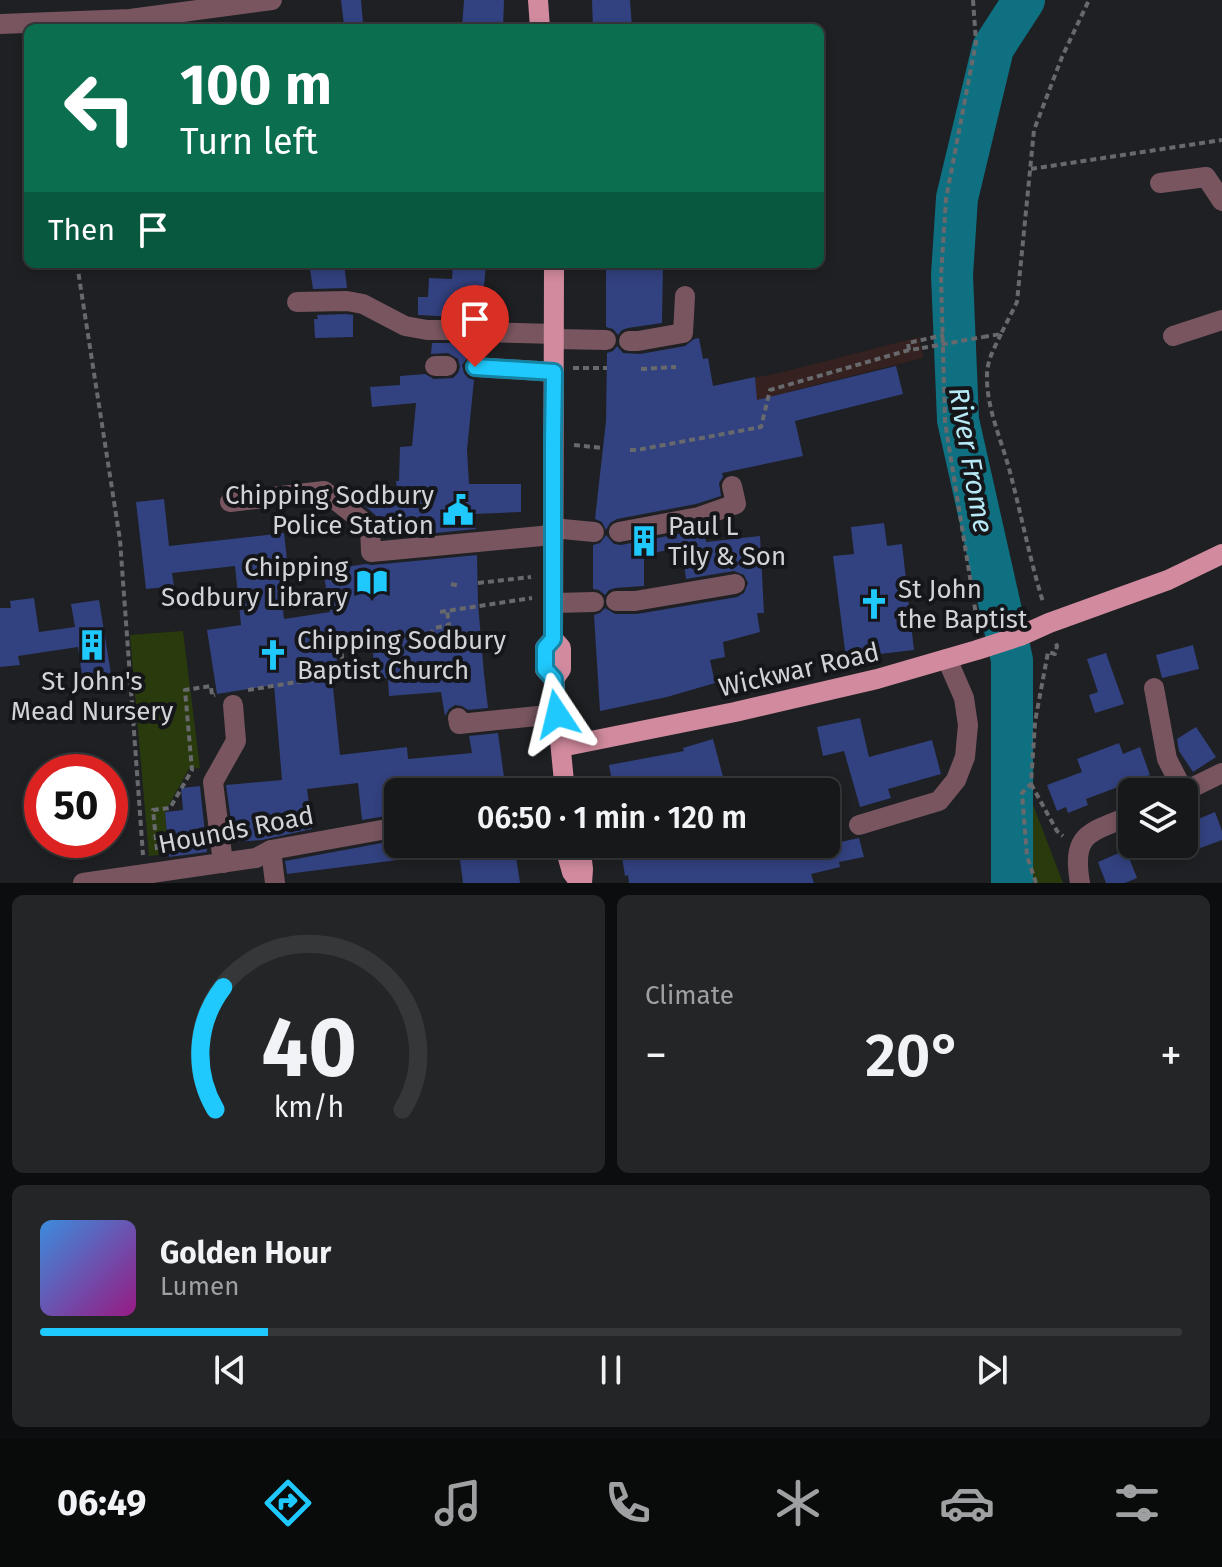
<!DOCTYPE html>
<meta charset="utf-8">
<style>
:root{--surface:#16181a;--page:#232527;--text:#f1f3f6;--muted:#9ea0a2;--line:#353739;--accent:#1fc9fd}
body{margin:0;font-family:"Fira Sans",sans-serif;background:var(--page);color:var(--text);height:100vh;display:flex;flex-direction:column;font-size:30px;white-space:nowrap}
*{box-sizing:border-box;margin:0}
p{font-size:26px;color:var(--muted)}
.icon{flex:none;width:44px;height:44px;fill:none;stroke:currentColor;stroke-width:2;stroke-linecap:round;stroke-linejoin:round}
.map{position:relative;height:883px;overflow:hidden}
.panel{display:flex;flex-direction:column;gap:12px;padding:12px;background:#0c0d0e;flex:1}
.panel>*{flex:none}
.banner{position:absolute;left:24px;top:24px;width:800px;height:244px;border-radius:12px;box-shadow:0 4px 12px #0003,0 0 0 2px var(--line);background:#0b6e4f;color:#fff;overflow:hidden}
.buttons{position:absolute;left:1118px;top:778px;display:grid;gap:16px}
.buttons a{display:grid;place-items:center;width:80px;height:80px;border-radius:12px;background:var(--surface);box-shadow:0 4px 12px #0003,0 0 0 2px var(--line);font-size:40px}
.speed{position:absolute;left:24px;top:754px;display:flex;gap:16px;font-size:40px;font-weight:700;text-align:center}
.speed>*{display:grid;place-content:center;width:104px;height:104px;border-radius:50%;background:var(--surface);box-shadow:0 4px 12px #0003,0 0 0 2px var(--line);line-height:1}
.speed .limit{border:12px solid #d22;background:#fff;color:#111}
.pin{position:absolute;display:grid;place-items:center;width:68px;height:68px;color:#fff;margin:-82px -34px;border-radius:50% 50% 50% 0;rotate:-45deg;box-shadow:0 0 8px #0007}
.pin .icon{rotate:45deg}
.me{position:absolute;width:88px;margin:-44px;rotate:350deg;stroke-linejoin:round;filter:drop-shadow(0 0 6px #0008)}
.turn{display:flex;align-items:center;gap:28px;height:168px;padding:0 24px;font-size:36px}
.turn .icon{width:104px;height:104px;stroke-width:2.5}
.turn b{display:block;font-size:56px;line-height:68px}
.then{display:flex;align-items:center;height:76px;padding:0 24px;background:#0003;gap:16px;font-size:30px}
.big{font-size:60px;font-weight:600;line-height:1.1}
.panel .card{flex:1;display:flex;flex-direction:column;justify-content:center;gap:12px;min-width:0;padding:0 28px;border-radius:12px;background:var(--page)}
.panel .dial{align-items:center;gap:0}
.dial svg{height:208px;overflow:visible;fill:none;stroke:var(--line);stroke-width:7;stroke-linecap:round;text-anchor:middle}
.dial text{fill:var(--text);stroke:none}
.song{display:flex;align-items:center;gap:24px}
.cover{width:96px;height:96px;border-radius:12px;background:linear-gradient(135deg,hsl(210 70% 55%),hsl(310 70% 35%))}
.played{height:8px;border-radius:4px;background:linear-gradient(90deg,var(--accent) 20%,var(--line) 20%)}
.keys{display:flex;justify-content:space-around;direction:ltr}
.heat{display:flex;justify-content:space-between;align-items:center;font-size:44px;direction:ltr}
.panel .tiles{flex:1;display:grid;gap:12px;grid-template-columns:1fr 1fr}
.card:last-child{grid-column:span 2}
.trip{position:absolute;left:384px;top:778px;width:456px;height:80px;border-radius:12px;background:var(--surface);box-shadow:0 4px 12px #0003,0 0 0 2px var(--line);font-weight:600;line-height:80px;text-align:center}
.menu{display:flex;height:128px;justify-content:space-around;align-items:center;background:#090a0a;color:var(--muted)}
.menu .icon{width:56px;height:56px}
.menu .current{color:var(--accent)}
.menu b{font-size:36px;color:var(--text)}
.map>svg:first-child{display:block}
.commercial{fill:#342120}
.green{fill:#293b0d}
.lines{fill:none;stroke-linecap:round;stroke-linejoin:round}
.river{stroke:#0e7081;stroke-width:42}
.building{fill:#32417f}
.path{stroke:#68696c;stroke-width:4;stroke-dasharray:6 4;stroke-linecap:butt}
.minor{stroke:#78555f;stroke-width:20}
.major{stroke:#d18a9e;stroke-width:20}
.path-bridge{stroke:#68696c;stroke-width:4;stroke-dasharray:6 4;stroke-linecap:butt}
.route-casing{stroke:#1483a4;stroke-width:20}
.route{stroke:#1fc9fd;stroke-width:14}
.labels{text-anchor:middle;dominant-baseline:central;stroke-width:8;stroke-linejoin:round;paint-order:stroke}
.poi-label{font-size:26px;fill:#d2d3d6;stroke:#15161a;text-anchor:start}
.street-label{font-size:26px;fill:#d2d3d6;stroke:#15161a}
.water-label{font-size:28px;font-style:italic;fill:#b6e9f5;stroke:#15161a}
</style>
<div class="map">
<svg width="1222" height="883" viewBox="0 0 1222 883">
<rect width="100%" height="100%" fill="#1e2023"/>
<path class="commercial" d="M919,337L923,358L788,392L797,429L780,432L723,384L783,372Z"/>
<g class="green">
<path d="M183,631L200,768L189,769L165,812L168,854L149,856L130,635Z"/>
<path d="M1030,797L1063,883H1000V799Z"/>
</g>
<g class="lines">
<path class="river" d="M1012,883V660L958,420L952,275L957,198L993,48L1024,0"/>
</g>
<g class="building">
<path d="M341,0H361L363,23L344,25Z"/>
<path d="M464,0H504L503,28H462Z"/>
<path d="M592,0H630L632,28H593Z"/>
<path d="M344,264L347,288L313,289L310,269Z"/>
<path d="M453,264H486L481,319L473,321L468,327L463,319L457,317L418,315V297H428L429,278L452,279Z"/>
<path d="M606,264H663L662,323L628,328L622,330L618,335L613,329L606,327Z"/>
<path d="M346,314L353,315V337L315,338L314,319H318L317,315Z"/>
<path d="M468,335L473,343L479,345L478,354L469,356L462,365L464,373L468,378L474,380L467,450L469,484H521V512L475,514L476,529L396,537L394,519L381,520L365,506L364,500L398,498L396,481H399L400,447L412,446L416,403L372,407L370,387L400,385V376L425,374L434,379L453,378L458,373L460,367L458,359L448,353L431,354L432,343H457L463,341Z"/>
<path d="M699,338L703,359L708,358L713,386L755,377L757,400L896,366L903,394L795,421L803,456L722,473L723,477L719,483L721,496L696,504L617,519L610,523L606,530L602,522L595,519L606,421L607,353L613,351L617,346L623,353L640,354L685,346L694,339Z"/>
<path d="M164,499L169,546L284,533L287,560L278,561L284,619L330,612L323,570L366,564L372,565L477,555L478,603L484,674L488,708L468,710L462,706L455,705L449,709L445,716L441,692L389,696L388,678L375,679L372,638L334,643L338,666L332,677L340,755L407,747L408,759L472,753L469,736L498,733L506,792H398V814L362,820L358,783L307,789L312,829L262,840L234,842L226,785L282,780L274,685L217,694L207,630L241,625L235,566L172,573L174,586L146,589L136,502Z"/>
<path d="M884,523L887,546L902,544L914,650L846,658L833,556L854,554L851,527Z"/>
<path d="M704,529L706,542L760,536L764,613H757L760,632L723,642L725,657L710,660L715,683L667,697L600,711L594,615L600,613L605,608L615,614H637L737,597L744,593L748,583L744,575L734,571L686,579L682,547L644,555V586L615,588L609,590L605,595L599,590L593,589V545L600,543L606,535L614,544L621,545Z"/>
<path d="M34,598L39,632L75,627L71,604L99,600L113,686L84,690L78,647L18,656L20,665L0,667V608H11L10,601Z"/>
<path d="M1193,645L1199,669L1162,678L1156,655Z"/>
<path d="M1106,653L1124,704L1095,713L1089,695L1098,692L1087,659Z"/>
<path d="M860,718L869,757L932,740L941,774L888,789L891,798L860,807L844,751L823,756L817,727Z"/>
<path d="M1196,727L1216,757L1193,772L1179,751L1177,739Z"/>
<path d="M713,739L726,788L711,792H614L609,765L684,751L683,748Z"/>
<path d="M1119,743L1123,754L1140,747L1150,775L1086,799L1088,805L1068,813L1066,807L1057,811L1047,785L1082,772L1077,759Z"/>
<path d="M200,786L207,852L169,857L165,812L183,810L181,788Z"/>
<path d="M1215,812L1222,831V840L1184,854V825Z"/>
<path d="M859,838L864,857L839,862L840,867L811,874L814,883H629L628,875L625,876L620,844L827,845Z"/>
<path d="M398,840V860L287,874L285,861Z"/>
<path d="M458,844H514L520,883H463Z"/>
<path d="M1126,850L1137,878L1125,883H1106L1098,862Z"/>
</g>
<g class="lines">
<g class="path">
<path d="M973,0L976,42L946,199L941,276L945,422L978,627"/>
<path d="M1031,169L1222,140"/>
<path d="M77,264L120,540L143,855"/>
<path d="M1001,334C995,347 987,360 987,375C986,409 1003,443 1011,476C1022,518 1030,560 1043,602"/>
<path d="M983,337L1001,334L1017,302L1034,130L1062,57L1089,0"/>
<path d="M909,350L908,343L944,335"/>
<path d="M573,368H607"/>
<path d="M641,369L676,367"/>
<path d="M574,445L603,448"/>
<path d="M630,450H637L761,427L770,390L909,350L922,348"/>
<path d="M478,583L531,577"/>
<path d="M451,584L460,586"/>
<path d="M440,612L532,598"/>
<path d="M248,690L340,675L343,667L341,648L343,646L431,633L435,628L449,625L447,610"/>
<path d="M1031,784L1057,831L1063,836"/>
<path d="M157,850L153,810L170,808L192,770L185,690L211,686L212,696L215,695"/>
<path d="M1036,883L1027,856L1022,793L1031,784L1035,722L1048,652L1055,654L1057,646L1055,641"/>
</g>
<g class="minor">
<path d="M0,24L130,19L272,0"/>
<path d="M1160,183L1206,177L1222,201"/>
<path d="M297,302L347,301L363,304L405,326L427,330H456"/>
<path d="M480,332L555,334"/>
<path d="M1173,336L1222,320"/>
<path d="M555,339L606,340"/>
<path d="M629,341H638L683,333L685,296"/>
<path d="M435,366H447"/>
<path d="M475,367L554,372"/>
<path d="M230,502L324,491L370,527L371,552L552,535"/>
<path d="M552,528L594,532"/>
<path d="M619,532L699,517L736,504L732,486"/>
<path d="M616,601H635L735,584"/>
<path d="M554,603L594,602"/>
<path d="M1154,688L1167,759L1184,792"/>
<path d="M458,718L459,724L557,714"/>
<path d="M1183,792L1222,773"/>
<path d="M859,825L939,801L956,780L965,757L968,725L964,698L947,659"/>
<path d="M271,850L275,883"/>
<path d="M223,863L213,782L236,741L233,705"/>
<path d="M83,883L256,858L271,850L398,827"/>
<path d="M1080,883C1071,831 1091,833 1132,815"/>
</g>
<g class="major">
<path d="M538,0L540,28"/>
<path d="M554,264L553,639L545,648V669L554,679L565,792"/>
<path d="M553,639L561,648V669L554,679"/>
<path d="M561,747L735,712L877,679L977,650L1020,636L1049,623L1168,580L1222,554"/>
<path d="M564,844L572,872L580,883"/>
<path d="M580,844L583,869L582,883"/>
</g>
<path class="path-bridge" d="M922,348L983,337"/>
</g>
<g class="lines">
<defs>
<path id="route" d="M475,367L554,372L553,443V639L545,648V669L554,679L557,714"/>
</defs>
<use href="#route" class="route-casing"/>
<use href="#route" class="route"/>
</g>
<defs>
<symbol id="civic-bare" viewBox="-9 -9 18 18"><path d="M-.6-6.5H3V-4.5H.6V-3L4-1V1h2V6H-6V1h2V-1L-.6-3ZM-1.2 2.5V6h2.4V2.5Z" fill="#1fc9fd" stroke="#15161a" stroke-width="2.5" paint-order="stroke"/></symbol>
<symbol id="building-bare" viewBox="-9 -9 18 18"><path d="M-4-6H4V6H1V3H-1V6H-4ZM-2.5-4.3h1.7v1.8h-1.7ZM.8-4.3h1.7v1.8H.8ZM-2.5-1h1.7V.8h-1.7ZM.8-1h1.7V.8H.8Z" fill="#1fc9fd" stroke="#15161a" stroke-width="2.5" paint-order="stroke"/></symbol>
<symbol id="library-bare" viewBox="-9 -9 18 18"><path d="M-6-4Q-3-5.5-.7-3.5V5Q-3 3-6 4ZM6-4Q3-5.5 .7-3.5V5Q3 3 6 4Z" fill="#1fc9fd" stroke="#15161a" stroke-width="2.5" paint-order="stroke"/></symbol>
<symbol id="church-bare" viewBox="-9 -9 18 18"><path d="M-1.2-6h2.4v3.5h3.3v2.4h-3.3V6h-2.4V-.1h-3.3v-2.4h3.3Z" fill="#1fc9fd" stroke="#15161a" stroke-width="2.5" paint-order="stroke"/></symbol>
</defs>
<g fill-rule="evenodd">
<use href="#civic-bare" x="436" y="488" width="44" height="44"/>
<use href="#building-bare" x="622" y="519" width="44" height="44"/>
<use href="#library-bare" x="350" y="560" width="44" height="44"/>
<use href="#church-bare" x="852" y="582" width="44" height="44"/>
<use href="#building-bare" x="70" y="623" width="44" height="44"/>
<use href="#church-bare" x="251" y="633" width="44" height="44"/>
</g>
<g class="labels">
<g class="poi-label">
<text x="434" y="495" text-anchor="end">Chipping Sodbury<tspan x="434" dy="30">Police Station</tspan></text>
<text x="668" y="526">Paul L<tspan x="668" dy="30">Tily &amp; Son</tspan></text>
<text x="348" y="567" text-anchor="end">Chipping<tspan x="348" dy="30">Sodbury Library</tspan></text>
<text x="898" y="589">St John<tspan x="898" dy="30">the Baptist</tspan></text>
<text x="297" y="640">Chipping Sodbury<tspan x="297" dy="30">Baptist Church</tspan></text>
<text x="92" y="681" text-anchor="middle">St John's<tspan x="92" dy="30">Mead Nursery</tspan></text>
</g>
<g class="street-label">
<text transform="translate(799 670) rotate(-13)">Wickwar Road</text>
<text transform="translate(236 830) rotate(-11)">Hounds Road</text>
</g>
<g class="water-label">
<text transform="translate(971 460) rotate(80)">River Frome</text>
</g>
</g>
</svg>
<div class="buttons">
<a><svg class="icon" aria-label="layers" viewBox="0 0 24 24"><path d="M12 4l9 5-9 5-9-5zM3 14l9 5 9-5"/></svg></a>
</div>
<div class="speed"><div class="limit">50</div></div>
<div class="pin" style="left:475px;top:367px;background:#d93025"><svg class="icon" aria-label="arrive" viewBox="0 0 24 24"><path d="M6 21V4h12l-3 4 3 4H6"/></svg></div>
<svg class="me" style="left:557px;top:714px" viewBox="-20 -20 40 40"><path d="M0-17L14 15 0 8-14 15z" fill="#1fc9fd" stroke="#fff" stroke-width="4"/></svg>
<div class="trip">06:50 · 1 min · 120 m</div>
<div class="banner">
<div class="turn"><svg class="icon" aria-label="left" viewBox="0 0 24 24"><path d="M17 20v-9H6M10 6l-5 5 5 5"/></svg><div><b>100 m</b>Turn left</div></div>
<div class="then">Then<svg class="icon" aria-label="arrive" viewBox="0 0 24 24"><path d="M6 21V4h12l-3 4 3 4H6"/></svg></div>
</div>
</div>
<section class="panel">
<div class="tiles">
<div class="card dial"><svg viewBox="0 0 100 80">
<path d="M14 69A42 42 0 1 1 86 69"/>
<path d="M14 69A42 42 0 0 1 17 22" stroke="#1fc9fd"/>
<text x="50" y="56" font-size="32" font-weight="700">40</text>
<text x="50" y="72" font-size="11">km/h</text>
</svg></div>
<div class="card"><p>Climate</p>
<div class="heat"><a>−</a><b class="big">20°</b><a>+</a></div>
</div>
<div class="card">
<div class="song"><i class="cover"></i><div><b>Golden Hour</b><p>Lumen</p></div></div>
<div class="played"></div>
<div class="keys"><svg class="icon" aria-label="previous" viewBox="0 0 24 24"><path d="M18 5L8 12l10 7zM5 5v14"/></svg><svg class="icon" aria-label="pause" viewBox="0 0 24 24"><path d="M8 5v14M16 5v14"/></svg><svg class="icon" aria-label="next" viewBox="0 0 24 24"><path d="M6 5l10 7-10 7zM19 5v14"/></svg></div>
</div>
</div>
</section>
<nav class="menu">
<b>06:49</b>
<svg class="icon current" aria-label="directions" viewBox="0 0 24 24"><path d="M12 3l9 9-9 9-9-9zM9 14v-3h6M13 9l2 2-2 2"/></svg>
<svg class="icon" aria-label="music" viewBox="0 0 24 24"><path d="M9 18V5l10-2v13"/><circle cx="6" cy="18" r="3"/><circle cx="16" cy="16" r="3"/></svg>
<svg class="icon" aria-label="phone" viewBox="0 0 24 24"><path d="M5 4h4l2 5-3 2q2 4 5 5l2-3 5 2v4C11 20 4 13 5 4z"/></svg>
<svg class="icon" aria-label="climate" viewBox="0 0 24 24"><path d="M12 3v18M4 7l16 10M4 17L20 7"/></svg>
<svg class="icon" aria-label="car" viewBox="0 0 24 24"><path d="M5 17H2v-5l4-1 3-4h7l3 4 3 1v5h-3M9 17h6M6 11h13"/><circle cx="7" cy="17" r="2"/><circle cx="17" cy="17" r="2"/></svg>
<svg class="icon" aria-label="filters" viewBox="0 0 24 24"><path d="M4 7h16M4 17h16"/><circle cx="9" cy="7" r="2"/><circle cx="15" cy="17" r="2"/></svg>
</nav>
